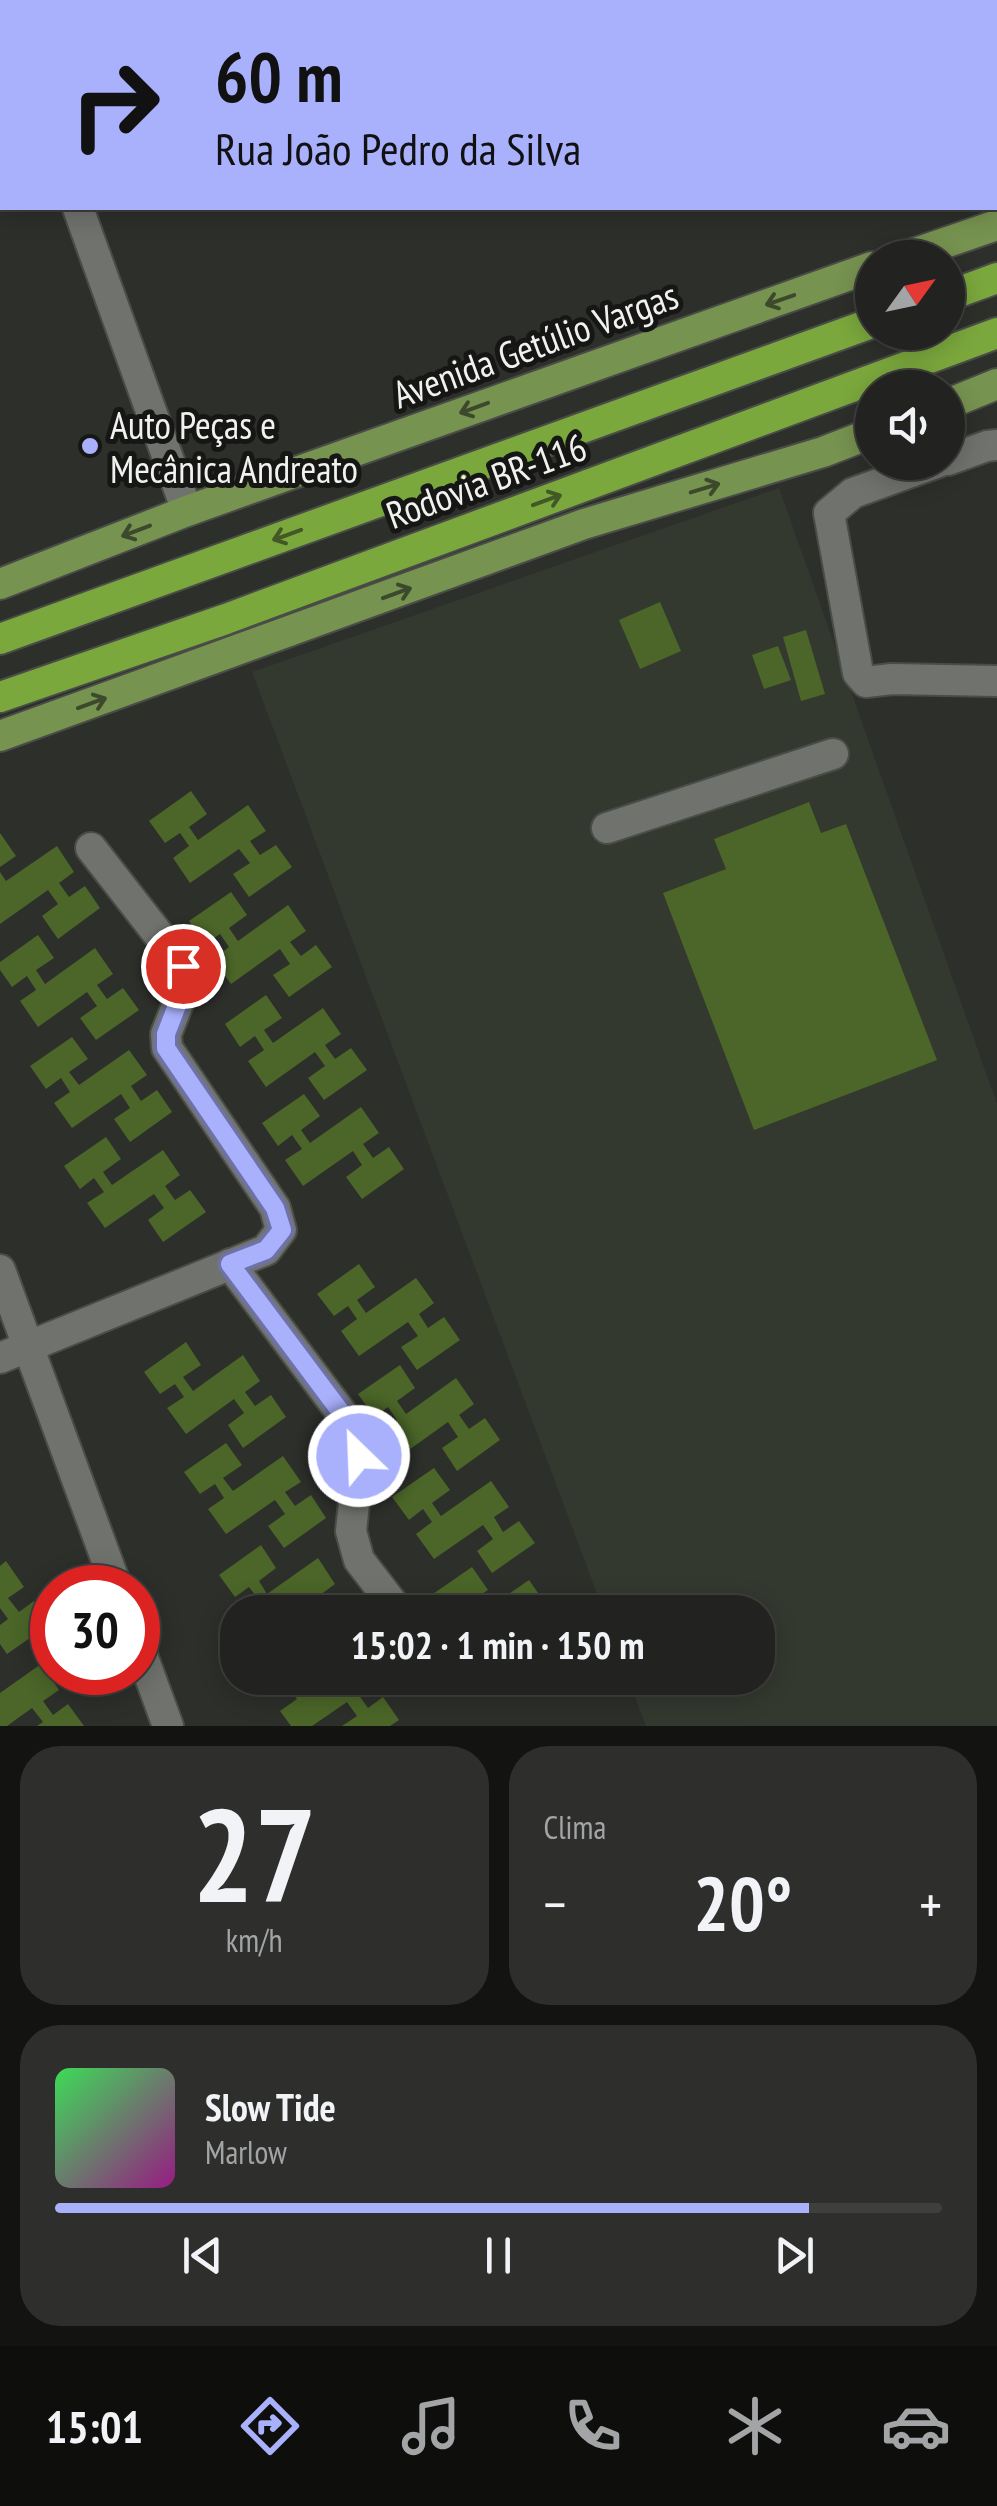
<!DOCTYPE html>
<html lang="pt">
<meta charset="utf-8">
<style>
:root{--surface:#222320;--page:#2e2f2d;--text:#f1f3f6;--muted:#a2a4a5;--line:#3f403e;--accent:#a9b0fc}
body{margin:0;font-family:"PT Sans Narrow",sans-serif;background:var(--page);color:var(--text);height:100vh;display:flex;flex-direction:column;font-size:38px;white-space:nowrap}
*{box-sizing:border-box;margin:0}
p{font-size:32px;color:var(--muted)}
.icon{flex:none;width:55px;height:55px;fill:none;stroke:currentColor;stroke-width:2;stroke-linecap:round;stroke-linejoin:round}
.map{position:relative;height:1726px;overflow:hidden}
.drawer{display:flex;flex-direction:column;gap:20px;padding:20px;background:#131312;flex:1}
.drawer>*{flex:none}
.hud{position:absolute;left:0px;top:0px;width:998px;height:210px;box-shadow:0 5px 25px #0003,0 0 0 2px var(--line);background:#a9b0fc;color:#111;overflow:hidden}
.needle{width:65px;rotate:57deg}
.controls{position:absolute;left:855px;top:240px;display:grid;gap:20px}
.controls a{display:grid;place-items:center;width:110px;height:110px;border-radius:50%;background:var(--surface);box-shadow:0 5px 25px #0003,0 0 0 2px var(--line);font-size:50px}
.speed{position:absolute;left:30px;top:1565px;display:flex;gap:20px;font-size:50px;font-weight:700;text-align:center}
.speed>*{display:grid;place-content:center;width:130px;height:130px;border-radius:50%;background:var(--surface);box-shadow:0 5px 25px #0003,0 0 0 2px var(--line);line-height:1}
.speed .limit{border:15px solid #d22;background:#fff;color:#111}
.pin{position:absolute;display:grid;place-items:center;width:85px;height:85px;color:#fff;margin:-42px;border:5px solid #fff;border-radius:50%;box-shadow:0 2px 10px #0007}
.me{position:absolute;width:110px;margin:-55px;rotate:336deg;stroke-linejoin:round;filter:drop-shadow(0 0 8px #0008)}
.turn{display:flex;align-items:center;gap:35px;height:210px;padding:0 50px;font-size:45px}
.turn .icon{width:130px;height:130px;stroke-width:2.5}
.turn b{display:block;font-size:70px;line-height:85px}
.big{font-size:75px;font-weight:700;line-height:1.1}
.drawer .card{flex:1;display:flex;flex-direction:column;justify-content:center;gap:15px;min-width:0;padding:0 35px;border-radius:40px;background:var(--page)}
.drawer .dial{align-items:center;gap:0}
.dial b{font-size:130px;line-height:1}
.song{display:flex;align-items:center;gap:30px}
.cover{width:120px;height:120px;border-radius:15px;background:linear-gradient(135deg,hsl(130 70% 55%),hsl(310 70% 35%))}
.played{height:10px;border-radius:5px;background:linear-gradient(90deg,var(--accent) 85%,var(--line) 85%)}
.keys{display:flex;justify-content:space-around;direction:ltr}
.heat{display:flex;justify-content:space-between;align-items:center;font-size:55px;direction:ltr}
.drawer .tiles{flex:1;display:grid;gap:20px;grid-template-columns:1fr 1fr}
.card:last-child{grid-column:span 2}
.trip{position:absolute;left:220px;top:1595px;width:555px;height:100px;border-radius:40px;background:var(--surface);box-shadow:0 5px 25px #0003,0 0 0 2px var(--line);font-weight:700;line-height:100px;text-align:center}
.dock{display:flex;height:160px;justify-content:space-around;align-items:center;background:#0e0e0d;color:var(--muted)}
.dock .icon{width:70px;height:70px}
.dock .on{color:var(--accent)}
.dock b{font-size:45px;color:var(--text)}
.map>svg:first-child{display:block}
.built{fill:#34392f}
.building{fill:#4b6628}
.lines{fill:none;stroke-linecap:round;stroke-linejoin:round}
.minor-casing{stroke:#4a4c48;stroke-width:34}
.major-casing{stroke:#4a4c48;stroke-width:34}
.highway-casing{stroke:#4a4c48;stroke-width:34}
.minor{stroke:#70736d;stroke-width:30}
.major{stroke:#779350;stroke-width:30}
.highway{stroke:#7ba83d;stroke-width:30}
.oneway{stroke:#3d492d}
.oneway2{stroke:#435827}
.route-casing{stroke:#6e72a4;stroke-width:25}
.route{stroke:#a9b0fc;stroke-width:18}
.poi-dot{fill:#a9b0fc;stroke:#161715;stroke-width:4}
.labels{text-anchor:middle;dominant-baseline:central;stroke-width:10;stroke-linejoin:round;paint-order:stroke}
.street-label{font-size:38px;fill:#f0f2ef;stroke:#161715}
.poi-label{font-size:38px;fill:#f0f2ef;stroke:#161715;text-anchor:start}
</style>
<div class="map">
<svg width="997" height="1726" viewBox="0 0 997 1726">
<rect width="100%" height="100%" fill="#2d2f2b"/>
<path class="built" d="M779,488L997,1104V1726H646L628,1678H758V1612H604L252,672Z"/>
<g class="building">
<path d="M660,602L681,651L640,669L619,620Z"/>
<path d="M806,630L825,694L801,701L783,637Z"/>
<path d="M778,646L791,680L764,689L752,655Z"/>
<path d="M191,791L207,814L189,827L198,840L248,805L266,831L250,841L260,855L276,845L292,867L249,897L233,874L250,863L239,849L190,883L173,858L189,846L180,833L165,843L149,821Z"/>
<path d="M809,802L821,833L846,824L937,1060L754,1130L663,893L726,869L714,839Z"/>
<path d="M0,833L16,856L0,867Z"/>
<path d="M57,846L74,872L59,883L69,897L85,886L100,908L58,939L42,916L58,904L48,890L0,924V872L6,881Z"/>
<path d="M231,892L247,915L229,928L238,941L288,905L306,931L290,942L301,956L316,945L332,967L289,997L273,975L290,964L280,949L231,984L213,959L229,947L220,934L205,944L189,921Z"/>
<path d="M38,935L54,958L36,970L45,984L95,948L113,974L97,985L107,999L123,988L139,1010L96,1040L80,1018L97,1006L87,992L38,1027L20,1001L36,990L27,976L12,987L0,970V962Z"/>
<path d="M266,995L282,1018L264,1030L273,1043L323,1008L341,1034L325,1045L335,1059L351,1048L367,1070L324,1100L308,1078L325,1066L315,1052L266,1087L248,1061L264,1050L255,1036L240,1047L225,1024Z"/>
<path d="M72,1037L88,1059L69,1072L79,1085L129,1050L147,1075L131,1086L141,1101L157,1090L172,1112L130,1142L114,1119L130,1108L121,1094L72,1128L54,1103L70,1092L61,1078L46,1089L30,1066Z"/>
<path d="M304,1094L320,1116L301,1130L310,1143L361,1107L379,1133L363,1144L373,1158L389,1147L404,1169L362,1199L346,1177L362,1165L353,1151L303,1186L285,1160L302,1149L292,1135L278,1146L262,1123Z"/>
<path d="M106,1137L121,1159L103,1172L112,1185L163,1150L180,1175L165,1186L175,1200L190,1190L206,1212L163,1242L148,1220L164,1208L154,1194L105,1228L87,1203L104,1192L94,1178L80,1189L64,1166Z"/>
<path d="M359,1264L375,1287L357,1300L366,1313L416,1278L434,1303L419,1314L428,1328L444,1317L460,1340L417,1370L401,1347L418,1336L408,1322L359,1356L341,1331L357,1319L348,1306L334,1316L317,1294Z"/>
<path d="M186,1342L201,1365L183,1377L193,1391L243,1355L260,1381L245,1392L255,1406L271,1395L286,1417L243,1448L228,1425L244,1413L234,1399L186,1434L167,1408L184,1397L175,1384L160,1394L144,1372Z"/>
<path d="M400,1365L415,1388L397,1401L406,1414L456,1378L474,1404L459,1415L469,1429L485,1418L500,1440L457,1471L442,1448L458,1437L448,1422L399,1457L381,1431L397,1420L388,1407L374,1417L358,1394Z"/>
<path d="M226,1443L242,1465L223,1478L233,1491L283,1456L301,1482L285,1492L295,1506L311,1495L326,1518L284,1548L268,1526L285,1514L275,1500L226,1534L208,1509L224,1498L215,1484L200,1494L184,1472Z"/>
<path d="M434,1468L450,1490L432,1503L441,1516L491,1481L509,1507L494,1517L503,1532L519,1521L535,1543L492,1573L477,1551L493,1539L483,1525L434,1559L416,1534L432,1522L423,1509L409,1520L392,1497Z"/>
<path d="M261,1545L276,1568L259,1581L267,1594L318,1558L335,1584L320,1595L330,1609L346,1598L356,1612H316L309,1602L295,1612H241L259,1600L249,1587L235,1597L219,1575Z"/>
<path d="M6,1561L24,1587L8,1598L19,1612L34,1601L50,1624L7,1654L0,1644V1625L8,1619L0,1608V1566Z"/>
<path d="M472,1567L488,1590L470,1602L477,1612H464L461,1608L455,1612H442L430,1596Z"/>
<path d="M529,1580L547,1606L537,1612H483Z"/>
<path d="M41,1664L59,1690L43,1701L53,1715L68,1704L84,1726H37L43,1722L32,1708L7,1726H0V1693Z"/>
<path d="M259,1678H299L296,1680L305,1693L327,1678H369L373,1683L358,1694L368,1708L383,1697L399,1720L390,1726H342L357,1716L347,1702L312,1726H291L280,1711L297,1699L287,1686L273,1696Z"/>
</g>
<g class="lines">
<defs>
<g id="minor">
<path d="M4,0L5,2"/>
<path d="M78,208L187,511"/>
<path d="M948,460L987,446L997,445"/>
<path d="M939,462L853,493L829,513L858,673L866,682L892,679L997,681"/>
<path d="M607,828L833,754"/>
<path d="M230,1264L352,1427L359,1455L351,1531L359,1560L399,1612"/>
<path d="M0,1270L117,1588"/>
<path d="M0,1358L266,1250L281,1230L275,1208L167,1048L166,1034L186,983L183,966L91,848"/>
<path d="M138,1644L168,1726"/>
<path d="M449,1678L451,1680"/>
</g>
<g id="major">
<path d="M901,258L997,225"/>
<path d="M948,404L997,384"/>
<path d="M0,584L187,511L872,267"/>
<path d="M0,736L584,524L823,452L872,433"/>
</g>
<g id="highway">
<path d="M948,296L997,278"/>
<path d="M0,639L872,323"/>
<path d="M0,697L226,619L997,333"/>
</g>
</defs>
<use href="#minor" class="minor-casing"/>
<use href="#major" class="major-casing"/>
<use href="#highway" class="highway-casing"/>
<use href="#minor" class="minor"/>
<use href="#major" class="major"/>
<use href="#highway" class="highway"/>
</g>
<defs><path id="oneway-shaft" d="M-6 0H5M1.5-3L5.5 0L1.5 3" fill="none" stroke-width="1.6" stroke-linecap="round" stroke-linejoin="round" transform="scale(2.5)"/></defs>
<g class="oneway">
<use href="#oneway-shaft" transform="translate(780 300) rotate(161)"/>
<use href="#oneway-shaft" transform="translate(474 408) rotate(160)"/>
<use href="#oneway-shaft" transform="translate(705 488) rotate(-17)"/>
<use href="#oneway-shaft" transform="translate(136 531) rotate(159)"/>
<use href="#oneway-shaft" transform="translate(397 593) rotate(-20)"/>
<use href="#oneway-shaft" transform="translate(92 703) rotate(-20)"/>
</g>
<g class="oneway2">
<use href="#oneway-shaft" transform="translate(547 500) rotate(-20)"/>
<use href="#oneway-shaft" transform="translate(287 535) rotate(160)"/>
</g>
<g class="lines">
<defs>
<path id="route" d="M183,966L186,982L166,1034V1048L275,1208L282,1230L266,1250L230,1264L352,1427L359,1456"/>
</defs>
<use href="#route" class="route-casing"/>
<use href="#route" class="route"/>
</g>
<circle class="poi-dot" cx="90" cy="446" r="10"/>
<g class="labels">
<g class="street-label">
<text transform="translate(535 344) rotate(-20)">Avenida Getúlio Vargas</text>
<text transform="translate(486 480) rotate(-20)">Rodovia BR-116</text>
</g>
<g class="poi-label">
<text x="110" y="424">Auto Peças e<tspan x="110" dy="44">Mecânica Andreato</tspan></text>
</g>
</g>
</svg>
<div class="controls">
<a><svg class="needle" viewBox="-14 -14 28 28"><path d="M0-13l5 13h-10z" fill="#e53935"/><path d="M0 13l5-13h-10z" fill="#a2a4a5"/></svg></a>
<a><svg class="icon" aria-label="sound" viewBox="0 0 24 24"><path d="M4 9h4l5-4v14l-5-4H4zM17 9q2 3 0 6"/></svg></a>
</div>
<div class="speed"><div class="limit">30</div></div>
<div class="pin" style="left:183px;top:966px;background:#d93025"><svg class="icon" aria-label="arrive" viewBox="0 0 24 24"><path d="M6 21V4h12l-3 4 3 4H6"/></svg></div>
<svg class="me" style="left:359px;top:1456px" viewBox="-20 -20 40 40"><circle r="17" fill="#a9b0fc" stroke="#fff" stroke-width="3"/><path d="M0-11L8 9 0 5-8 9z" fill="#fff"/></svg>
<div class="trip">15:02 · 1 min · 150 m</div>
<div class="hud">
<div class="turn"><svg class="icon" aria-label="right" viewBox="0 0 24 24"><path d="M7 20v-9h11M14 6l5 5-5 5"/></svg><div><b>60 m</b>Rua João Pedro da Silva</div></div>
</div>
</div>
<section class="drawer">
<div class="tiles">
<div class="card dial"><b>27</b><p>km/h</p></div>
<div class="card"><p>Clima</p>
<div class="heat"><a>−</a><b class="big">20°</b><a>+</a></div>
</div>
<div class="card">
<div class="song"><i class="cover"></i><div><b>Slow Tide</b><p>Marlow</p></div></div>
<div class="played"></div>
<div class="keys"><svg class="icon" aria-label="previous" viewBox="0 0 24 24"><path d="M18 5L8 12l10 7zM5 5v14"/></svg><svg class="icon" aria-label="pause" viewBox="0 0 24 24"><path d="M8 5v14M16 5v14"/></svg><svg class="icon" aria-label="next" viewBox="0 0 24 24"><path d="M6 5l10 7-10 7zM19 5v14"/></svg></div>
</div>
</div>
</section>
<nav class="dock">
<b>15:01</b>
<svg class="icon on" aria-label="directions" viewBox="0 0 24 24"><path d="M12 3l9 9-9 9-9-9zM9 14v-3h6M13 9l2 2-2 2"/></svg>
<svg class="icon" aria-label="music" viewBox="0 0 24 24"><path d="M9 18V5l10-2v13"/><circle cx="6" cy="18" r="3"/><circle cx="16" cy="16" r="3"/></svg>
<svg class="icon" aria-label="phone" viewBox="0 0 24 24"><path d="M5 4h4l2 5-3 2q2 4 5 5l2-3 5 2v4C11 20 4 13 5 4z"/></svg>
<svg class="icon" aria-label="climate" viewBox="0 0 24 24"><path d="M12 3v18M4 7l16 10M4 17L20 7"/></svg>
<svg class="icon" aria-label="car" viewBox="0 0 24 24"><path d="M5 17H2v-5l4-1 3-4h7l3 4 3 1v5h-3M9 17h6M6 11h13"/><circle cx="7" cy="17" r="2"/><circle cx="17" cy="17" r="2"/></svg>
</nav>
